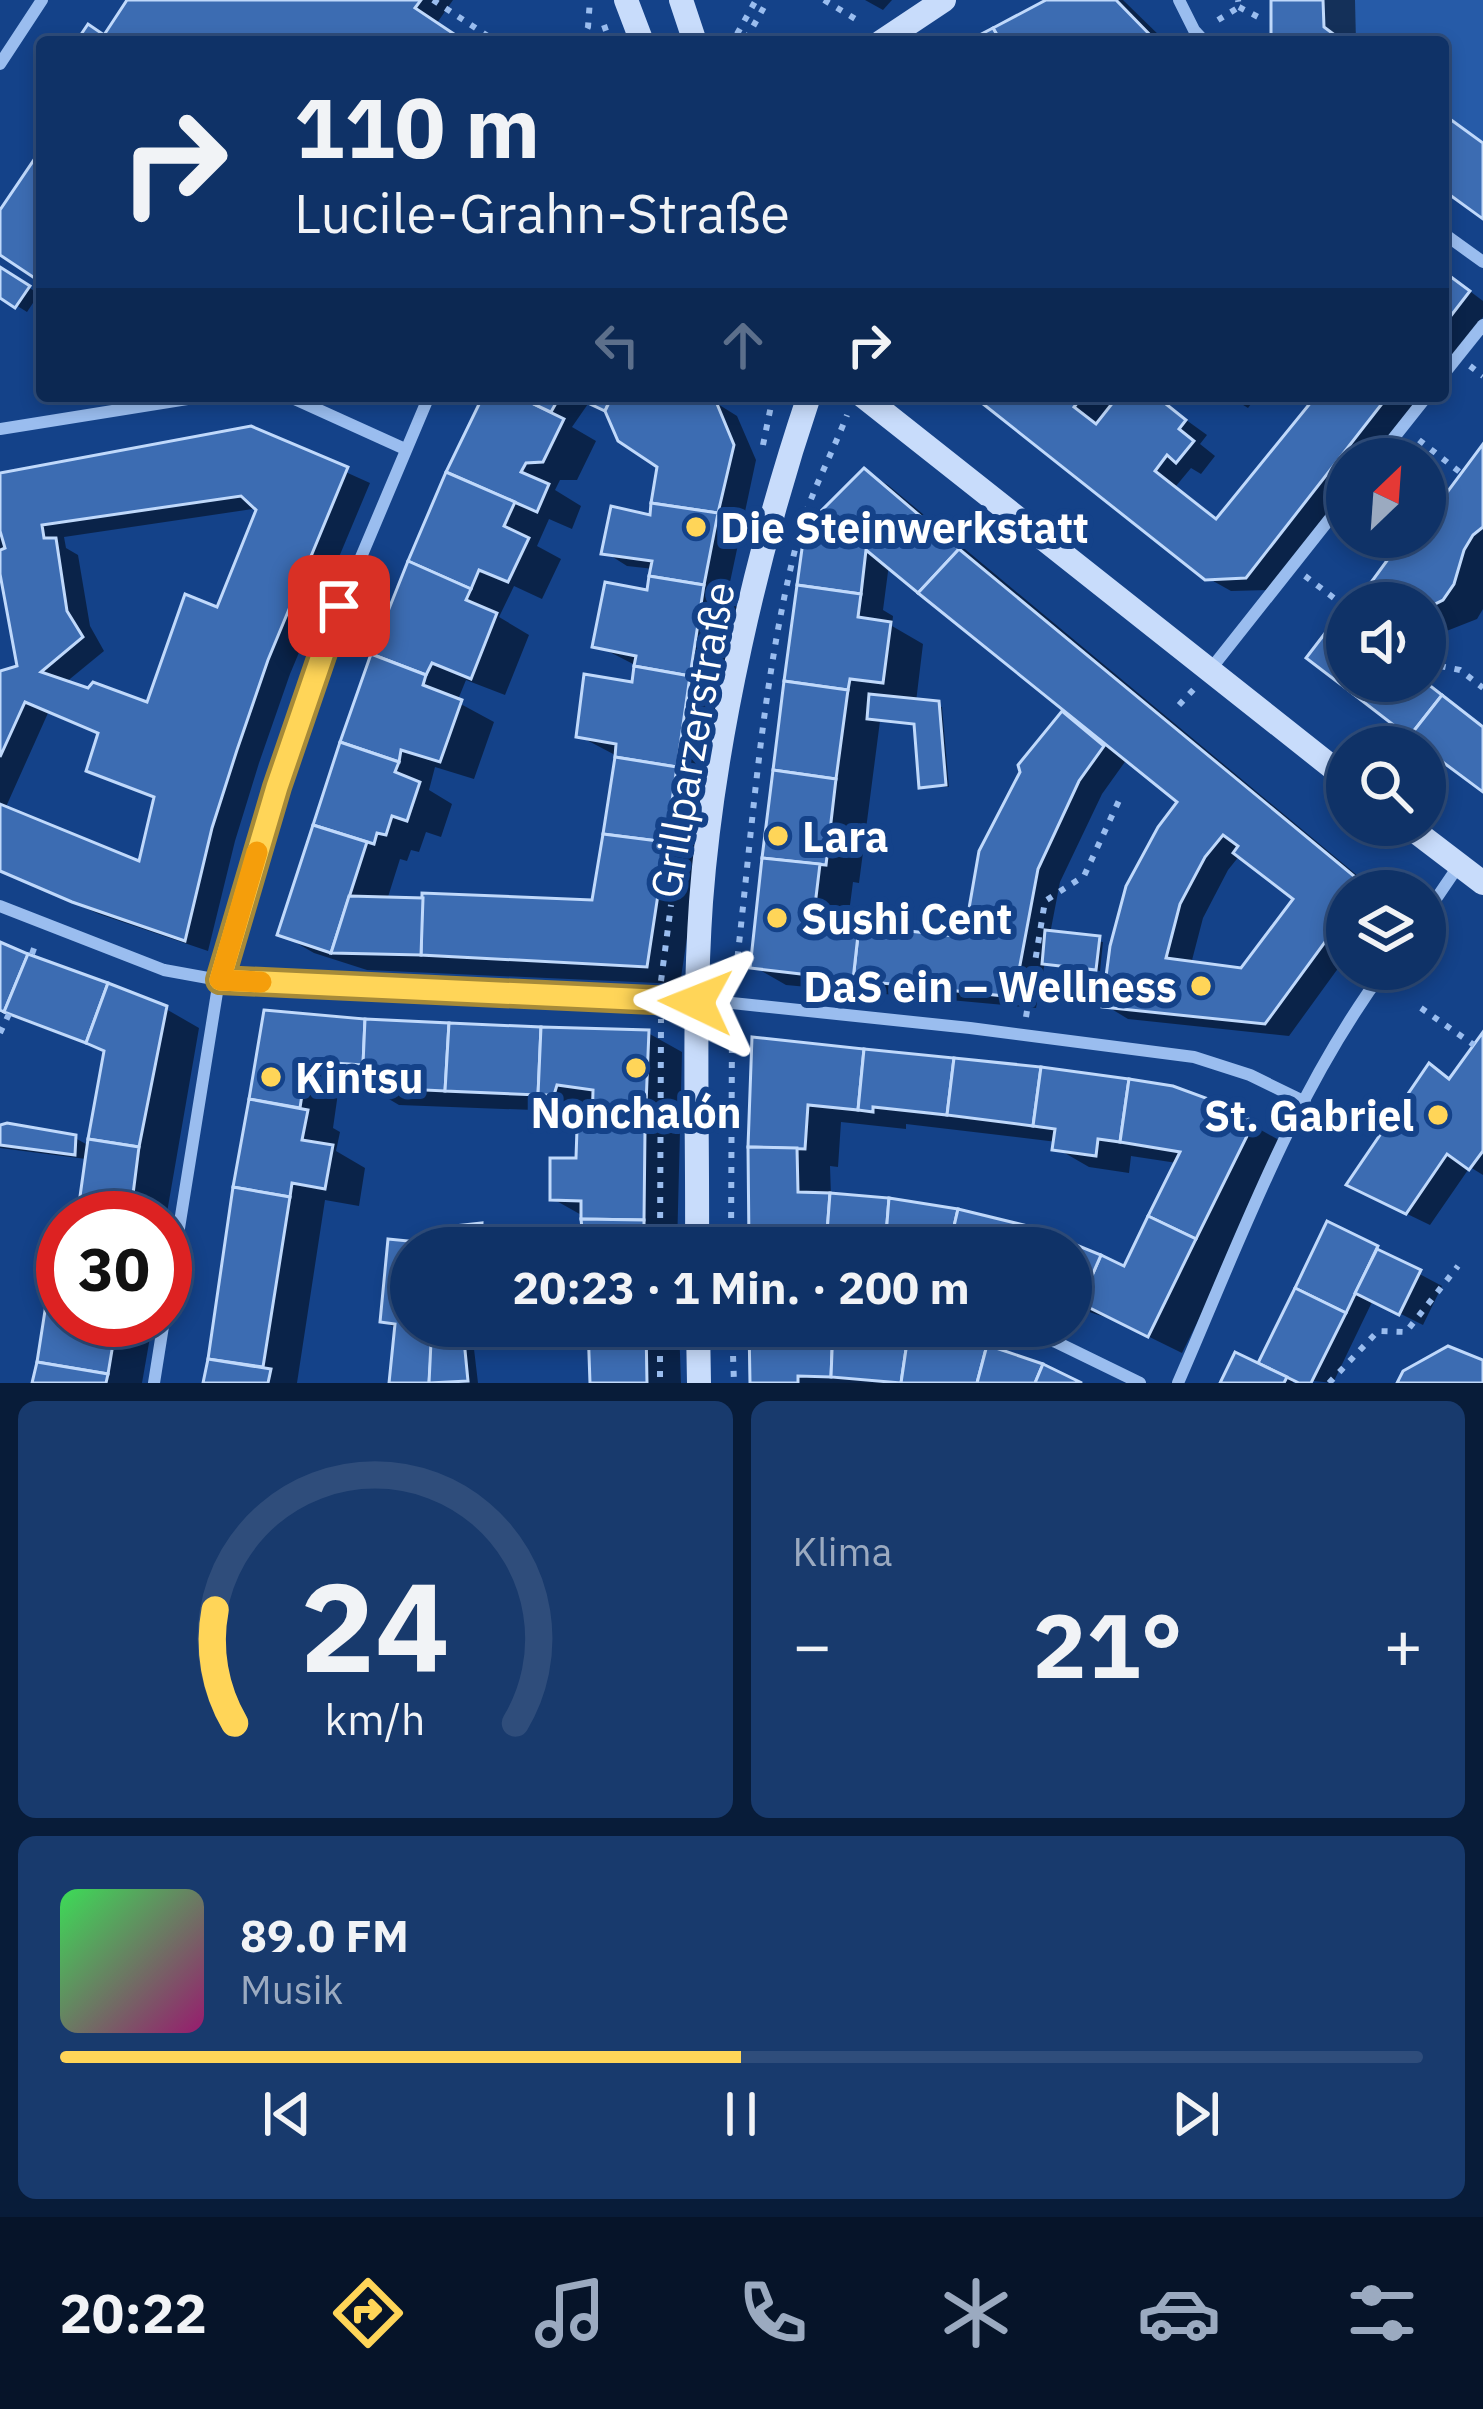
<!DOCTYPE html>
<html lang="de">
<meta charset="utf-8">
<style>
:root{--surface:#0f3267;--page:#183a6d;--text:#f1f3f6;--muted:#9baac0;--line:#2f4d7b;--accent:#ffd558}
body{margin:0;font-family:"IBM Plex Sans",sans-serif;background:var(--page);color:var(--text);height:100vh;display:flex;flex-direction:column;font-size:45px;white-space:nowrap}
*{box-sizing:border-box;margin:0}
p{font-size:39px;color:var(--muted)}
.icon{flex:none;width:66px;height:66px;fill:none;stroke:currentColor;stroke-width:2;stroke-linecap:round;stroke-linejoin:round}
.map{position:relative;height:1383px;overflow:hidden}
.drawer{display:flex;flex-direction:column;gap:18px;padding:18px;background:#081c39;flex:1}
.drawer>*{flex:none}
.banner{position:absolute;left:36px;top:36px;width:1413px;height:366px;border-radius:12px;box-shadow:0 6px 18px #0003,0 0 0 3px var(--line);background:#0f3267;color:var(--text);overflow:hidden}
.needle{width:78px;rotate:25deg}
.buttons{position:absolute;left:1326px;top:438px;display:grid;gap:24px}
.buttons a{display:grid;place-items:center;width:120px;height:120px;border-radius:50%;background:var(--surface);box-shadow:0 6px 18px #0003,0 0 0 3px var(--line);font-size:60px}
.speed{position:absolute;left:36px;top:1191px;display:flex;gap:24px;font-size:60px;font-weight:700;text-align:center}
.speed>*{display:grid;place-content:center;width:156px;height:156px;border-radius:50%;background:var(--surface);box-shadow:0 6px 18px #0003,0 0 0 3px var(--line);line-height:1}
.speed .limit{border:18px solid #d22;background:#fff;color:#111}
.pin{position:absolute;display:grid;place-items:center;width:102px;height:102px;color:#fff;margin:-51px;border-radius:24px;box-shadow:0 6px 18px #0006}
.me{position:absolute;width:132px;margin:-66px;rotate:272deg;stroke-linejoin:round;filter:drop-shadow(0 0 9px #0008)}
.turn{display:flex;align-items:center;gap:42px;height:252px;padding:0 60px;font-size:54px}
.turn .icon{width:156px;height:156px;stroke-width:2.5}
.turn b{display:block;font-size:84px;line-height:102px}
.lanes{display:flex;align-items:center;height:114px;padding:0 60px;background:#0003;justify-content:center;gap:60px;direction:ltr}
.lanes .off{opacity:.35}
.big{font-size:90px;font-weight:700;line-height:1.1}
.drawer .widget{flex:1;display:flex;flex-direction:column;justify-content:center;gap:18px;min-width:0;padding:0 42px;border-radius:18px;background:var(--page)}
.drawer .dial{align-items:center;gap:0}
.dial svg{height:312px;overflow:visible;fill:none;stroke:var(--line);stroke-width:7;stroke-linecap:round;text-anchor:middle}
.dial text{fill:var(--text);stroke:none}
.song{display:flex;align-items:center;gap:36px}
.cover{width:144px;height:144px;border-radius:18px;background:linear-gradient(135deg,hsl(130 70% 55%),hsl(320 70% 35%))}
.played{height:12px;border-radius:6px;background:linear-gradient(90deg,var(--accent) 50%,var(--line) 50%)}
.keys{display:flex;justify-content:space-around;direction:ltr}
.heat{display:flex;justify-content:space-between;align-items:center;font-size:66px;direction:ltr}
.drawer .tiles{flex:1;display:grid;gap:18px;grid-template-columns:1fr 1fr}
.widget:last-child{grid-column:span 2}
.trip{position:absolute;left:390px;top:1227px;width:702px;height:120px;border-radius:60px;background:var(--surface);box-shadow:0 6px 18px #0003,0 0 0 3px var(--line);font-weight:700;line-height:120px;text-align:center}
.dock{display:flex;height:192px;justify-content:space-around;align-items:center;background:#061429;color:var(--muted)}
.dock .icon{width:84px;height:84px}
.dock .selected{color:var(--accent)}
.dock b{font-size:54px;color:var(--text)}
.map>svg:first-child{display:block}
.green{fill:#265ba8}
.shadow{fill:#0007;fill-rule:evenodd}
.building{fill:#3c6cb2;stroke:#c0d9fb;stroke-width:3;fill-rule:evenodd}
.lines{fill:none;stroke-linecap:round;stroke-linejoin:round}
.path{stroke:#9abdef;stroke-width:6;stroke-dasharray:6 9;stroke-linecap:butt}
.street{stroke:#9abdef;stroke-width:12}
.secondary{stroke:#c8dcfb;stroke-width:24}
.route-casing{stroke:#a68a39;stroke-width:30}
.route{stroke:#ffd558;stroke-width:21}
.slow{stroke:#f59e0b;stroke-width:21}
.poi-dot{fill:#ffd558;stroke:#144289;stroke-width:4.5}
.labels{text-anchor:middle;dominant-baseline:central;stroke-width:12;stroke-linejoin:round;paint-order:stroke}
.poi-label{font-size:42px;font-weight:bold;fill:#fff;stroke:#144289;text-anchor:start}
.street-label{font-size:42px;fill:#fff;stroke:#144289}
</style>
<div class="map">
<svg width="1483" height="1383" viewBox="0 0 1483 1383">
<rect width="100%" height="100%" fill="#144289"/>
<path class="green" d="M1323,0H1483V143L1443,114V42H1344L1324,27Z"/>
<g class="shadow">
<path d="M131,0H453L437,23L464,42H80L105,38Z"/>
<path d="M865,0H892L883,10Z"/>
<path d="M1053,0H1123L1166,42H973Z"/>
<path d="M1274,0H1355L1356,42H1274Z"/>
<path d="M0,269L39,294L27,312L0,295Z"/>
<path d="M1443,271L1483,301V317L1443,368Z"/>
<path d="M486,396H705L737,416L756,460L726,601L737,607L680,984L367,970L314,953L281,934L373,655ZM590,401L608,411L660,465L653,518L605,552L627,566L654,569L650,594L596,645L637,666L634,685L579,736L617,756L594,903L387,900L400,859L407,861L411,850L419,852L426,832L441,837L452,804L429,790L435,767L474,779L494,722L457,702L466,680L505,695L529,635L499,617L514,586L542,599L561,559L537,546L549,519L572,529L581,506L555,490L560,480H577L596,441L572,427Z"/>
<path d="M979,396H1135L1145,402L1153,396L1207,435L1200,444L1215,456L1201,474L1191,468L1176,486L1219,520L1320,396H1421L1372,459H1347V491L1269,590L1231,591L1206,577Z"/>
<path d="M1229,396H1257L1248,408Z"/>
<path d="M250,429L370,483L290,674L259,763L235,841L208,951L99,914L0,871V674L20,668L0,557V475ZM260,508L219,610L149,706L65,683L104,651L90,626L78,555L66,548L64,537ZM48,713L101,735L90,770L156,800L141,865L5,809Z"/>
<path d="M1483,449V609L1477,619L1444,632L1430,649L1425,646V603H1361L1417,537H1425V527Z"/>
<path d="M865,472L888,485L1376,891H1347V956L1289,1036L1128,1019L1105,1005L1181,801L1127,759L1102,794L1060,882L1050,934L1103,942L1100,971L1045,962L1036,1008L786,985L753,966ZM889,564L1066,710L1022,766L1023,772L966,940L847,928L853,882L859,883L880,721L917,724L922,786L949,787L942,707L916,702L923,644L892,626L893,616L883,610ZM1240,855L1297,899L1242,972L1191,964L1203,918L1228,870Z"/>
<path d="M0,945L166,1009L199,1028L165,1224V1218H82L107,1052L0,1012Z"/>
<path d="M266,1013L365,1022L648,1033L682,1052L677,1248H586L585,1217L553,1199L595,1132L596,1092L587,1112L399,1105L365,1085V1080L340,1079L333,1128L340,1132L336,1151L365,1168L359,1206L325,1200L297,1383H204Z"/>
<path d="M1483,1037V1175L1470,1167L1430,1225L1372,1197L1429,1067L1452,1080Z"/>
<path d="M755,1041L1213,1103L1286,1144L1182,1353L1117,1321L1071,1306V1248H762L752,1242ZM841,1122L906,1129V1124L1057,1142L1056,1148L1089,1167L1129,1173L1131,1156L1177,1163L1126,1270L1031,1230L831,1197L830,1166L838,1167Z"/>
<path d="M0,1128L75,1138L86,1144V1159L0,1148Z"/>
<path d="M1328,1225L1442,1286L1423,1325L1373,1300L1333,1383L1295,1379L1293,1383H1224L1259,1367Z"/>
<path d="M481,1227L498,1236V1248H442Z"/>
<path d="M391,1243L436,1248H411V1326H679L681,1383H593L590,1337L493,1340L494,1347L474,1349L478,1383H393L397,1329L384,1321Z"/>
<path d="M63,1291V1320H153L142,1383H34Z"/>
<path d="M752,1326H844L951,1340L1073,1383H753Z"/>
</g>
<g class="building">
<path d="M127,0H421L415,8L466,42H76L88,24L104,35Z"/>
<path d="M1046,0H1116L1157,42H1001L993,28Z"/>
<path d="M1271,0H1323L1324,27L1344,42H1271Z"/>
<path d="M993,28L1001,42H966Z"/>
<path d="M1443,114L1483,143V219L1443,190Z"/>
<path d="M42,148V283L0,255V210Z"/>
<path d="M0,267L30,286L15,308L0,298Z"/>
<path d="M1443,271L1470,291L1443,326Z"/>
<path d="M483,396H517L564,419L543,462L526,463L521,472L549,484L537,512L446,472Z"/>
<path d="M517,396H560L551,412Z"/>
<path d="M583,396H612L605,411L586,402Z"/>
<path d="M612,396H709L715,399L734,445L718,513L651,503L657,467L618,441L605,411Z"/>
<path d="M973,396H1083L1074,407L1096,424L1118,396H1136L1142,401L1146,396H1156L1186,420L1179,429L1194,441L1176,463L1167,455L1155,471L1216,519L1316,396H1388L1246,578L1205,580Z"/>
<path d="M251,426L348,467L268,660L237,750L212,828L185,941L72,902L0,871V804L139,861L154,797L86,771L98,733L25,702L0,757V671L17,666L0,574V550L5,548L0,531V473ZM241,496L256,510L217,607L185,594L147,702L93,682L88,688L41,672L83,637L67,611L56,538H44L42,525Z"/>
<path d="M1483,444V527L1473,535L1464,550L1454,584L1443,600L1425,609V603H1356L1402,540L1407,546L1413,537H1425V522Z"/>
<path d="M864,468L959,549L918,593L866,550L861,594L797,585L805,527Z"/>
<path d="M446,472L515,502L504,526L529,538L508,582L479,570L471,589L408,561Z"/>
<path d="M651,503L718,513L704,585L649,576L652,561L601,554L611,506L650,515Z"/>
<path d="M959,549L1366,886L1362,891H1347V912L1265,1024L1102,1007L1110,946L1126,886L1158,827L1177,802L918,593ZM1223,835L1238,846L1233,853L1293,899L1241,968L1166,958L1180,904L1205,857Z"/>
<path d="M408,561L471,589L466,600L497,613L471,679L432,663L426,675L371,654Z"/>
<path d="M649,576L704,585L690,676L634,666L636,656L592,647L605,582L647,590Z"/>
<path d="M797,585L861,594L858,617L891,622L883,683L850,679L848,690L784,681Z"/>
<path d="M1339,615L1347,622V681H1355L1348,690L1306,658Z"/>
<path d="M371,654L426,675L423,685L462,700L440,762L401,750L399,762L340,742Z"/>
<path d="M634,666L690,676L677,767L615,757L616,744L576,737L584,674L632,682Z"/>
<path d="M784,681L848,690L836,779L773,770Z"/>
<path d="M1355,681H1424L1442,695L1409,737L1348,690Z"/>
<path d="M869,694L939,701L946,785L919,788L914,724L867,719Z"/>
<path d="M1442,695L1483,727V792L1409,737Z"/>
<path d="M1062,711L1104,746L1079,781L1038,869L1014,997L853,980L859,926L890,929L894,924L909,931L964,937L979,851L1020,772L1018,765Z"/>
<path d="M340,742L399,762L395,772L420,782L407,821L392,816L386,835L377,833L374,844L313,825Z"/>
<path d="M615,757L677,767L666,842L603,834Z"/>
<path d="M773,770L836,779L826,865L762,858Z"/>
<path d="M313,825L367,842L331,953L277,935Z"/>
<path d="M603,834L666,842L647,967L421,955L422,893L592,900Z"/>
<path d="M762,858L820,864L813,922L859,926L853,980L750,968Z"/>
<path d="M349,896L423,898L421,955L331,953Z"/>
<path d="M1045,930L1100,936L1096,970L1042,964Z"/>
<path d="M0,942L28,954L4,1012L0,1010Z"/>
<path d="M28,954L108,983L86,1043L4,1012Z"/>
<path d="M108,983L167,1006L139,1147L88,1139L104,1051L86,1043Z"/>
<path d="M264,1010L365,1019L363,1065L307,1061L300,1108L249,1099Z"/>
<path d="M365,1019L449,1023L445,1091L362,1087Z"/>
<path d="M449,1023L541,1027L538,1095L445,1091Z"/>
<path d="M541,1027L649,1030L645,1130L592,1129L593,1090L557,1085L554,1095H538Z"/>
<path d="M1483,1032V1151L1469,1170L1447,1154L1406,1214L1346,1185L1429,1063L1449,1079Z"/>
<path d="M752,1037L864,1049L858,1110L808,1105L805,1149L748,1147Z"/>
<path d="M864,1049L954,1058L947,1115L873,1107V1112L858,1110Z"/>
<path d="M954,1058L1041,1067L1033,1126L947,1115Z"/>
<path d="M1041,1067L1129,1079L1120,1142L1098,1139L1096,1156L1052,1150L1055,1129L1033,1126Z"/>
<path d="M1129,1079L1173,1086L1214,1101L1254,1122L1196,1239L1148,1216L1180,1152L1120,1142Z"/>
<path d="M249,1099L308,1110L302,1140L333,1145L325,1189L292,1183L290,1197L233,1187Z"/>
<path d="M7,1123L76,1135L75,1155L0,1145V1125Z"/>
<path d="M577,1129L645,1130L644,1220L581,1219V1201L550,1200V1158H576Z"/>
<path d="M88,1139L139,1147L130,1218H77Z"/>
<path d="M748,1147L797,1148L798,1192L830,1193L826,1246L749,1244Z"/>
<path d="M233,1187L290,1197L263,1367L208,1359Z"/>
<path d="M830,1193L889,1198L885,1248L826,1246Z"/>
<path d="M889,1198L958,1209L949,1248H885Z"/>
<path d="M958,1209L1032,1227L1025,1248H949Z"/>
<path d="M1148,1216L1196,1239L1148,1337L1080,1303L1101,1255L1124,1266Z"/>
<path d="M581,1219L644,1220V1248H584Z"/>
<path d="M1327,1221L1378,1246L1346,1313L1295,1288Z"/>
<path d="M482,1223L481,1248H439L440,1234H450L455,1226Z"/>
<path d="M1032,1227L1101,1255L1080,1303L1071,1300V1248H1025Z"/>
<path d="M388,1239L439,1244V1248H411V1326H433L429,1383H389L395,1324L380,1322Z"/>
<path d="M1377,1249L1421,1270L1399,1315L1355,1293Z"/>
<path d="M49,1285L63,1288V1320H117L108,1374L37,1362Z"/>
<path d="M1295,1288L1346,1313L1311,1383H1299L1258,1363Z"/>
<path d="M433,1326H477L478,1339L431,1342Z"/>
<path d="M477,1326H588V1329L477,1332Z"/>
<path d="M588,1326H646L647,1383H590Z"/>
<path d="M749,1326H833L831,1377L798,1376V1383H750Z"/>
<path d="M833,1326L909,1329L901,1383L831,1377Z"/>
<path d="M909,1329L987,1345L977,1383H901Z"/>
<path d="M464,1340L468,1381L429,1383L431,1342Z"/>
<path d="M987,1345L1043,1364L1035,1383H977Z"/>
<path d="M1448,1346L1483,1360V1383H1397L1403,1371Z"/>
<path d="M1235,1352L1287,1377L1284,1383H1220Z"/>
<path d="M208,1359L271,1369L268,1383H203Z"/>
<path d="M37,1362L108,1374L106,1383H32Z"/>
<path d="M1043,1364L1082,1383H1035Z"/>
</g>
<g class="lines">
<g class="path">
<path d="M433,0L497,42"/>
<path d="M824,0L862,23"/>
<path d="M1239,7L1260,18"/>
<path d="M1218,20L1239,7L1238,0"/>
<path d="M604,25L610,42"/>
<path d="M737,34L756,0"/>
<path d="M746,39L768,0"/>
<path d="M581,42L588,27L590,0"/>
<path d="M1470,366L1483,376"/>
<path d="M1419,440L1461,473"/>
<path d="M763,445L773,396"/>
<path d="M1393,537L1396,548"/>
<path d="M1305,576L1347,608"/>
<path d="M1425,663L1460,670L1483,688"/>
<path d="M1179,705L1194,689"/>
<path d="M32,954L37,940"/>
<path d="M661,981L671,905"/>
<path d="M734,987C752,839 760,687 797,542C808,497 831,457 847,415"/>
<path d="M1421,1008L1474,1045"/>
<path d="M1026,1017L1045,901L1084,876L1122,794"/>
<path d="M0,1033L9,1014"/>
<path d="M660,1248L661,1019"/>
<path d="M731,1248L732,1024"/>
<path d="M660,1326V1383"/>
<path d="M732,1326L734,1383"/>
<path d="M1329,1383L1378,1331L1406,1332L1458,1266"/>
</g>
<g class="street">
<path d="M1179,0L1194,30L1205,42"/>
<path d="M0,64L42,0"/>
<path d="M1443,233L1483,262"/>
<path d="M1443,375L1483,325"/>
<path d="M288,396L405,449"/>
<path d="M0,429L206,396"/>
<path d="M1377,459L1427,396"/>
<path d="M1210,670L1347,497"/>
<path d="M0,906L164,970L219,980L732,1003L970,1028L1194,1057L1250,1075L1305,1102"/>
<path d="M1425,915L1459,865"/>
<path d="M165,1315L219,980L277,787L329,633L429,396"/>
<path d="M1006,1326L1056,1342L1140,1383"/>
<path d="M154,1383L164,1320"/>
<path d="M1178,1383C1239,1243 1293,1093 1385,969"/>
</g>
<g class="secondary">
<path d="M626,0L642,42"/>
<path d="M681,0L695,42"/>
<path d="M881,42L944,0"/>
<path d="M863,396L1347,779"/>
<path d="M1407,825L1483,883"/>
<path d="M697,1248C698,1133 693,1018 701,902C713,741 757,550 809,396"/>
<path d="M698,1326L699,1383"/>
</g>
</g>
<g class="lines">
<defs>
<path id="route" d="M339,606L277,787L220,980L696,1002"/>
</defs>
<use href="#route" class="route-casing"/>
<use href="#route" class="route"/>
<path class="slow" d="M257,852L220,980L261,982"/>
</g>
<g class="poi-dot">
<circle cx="696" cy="527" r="12"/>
<circle cx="778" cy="836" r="12"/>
<circle cx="777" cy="918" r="12"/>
<circle cx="1201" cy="986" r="12"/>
<circle cx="636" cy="1068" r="12"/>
<circle cx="271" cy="1077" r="12"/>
<circle cx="1438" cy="1115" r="12"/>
</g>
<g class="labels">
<g class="poi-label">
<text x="720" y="527">Die Steinwerkstatt</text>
<text x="802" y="836">Lara</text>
<text x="801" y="918">Sushi Cent</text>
<text x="1177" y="986" text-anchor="end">DaS ein – Wellness</text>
<text x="295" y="1077">Kintsu</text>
<text x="636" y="1112" text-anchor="middle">Nonchalón</text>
<text x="1414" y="1115" text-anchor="end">St. Gabriel</text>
</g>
<g class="street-label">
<text transform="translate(692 740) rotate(-80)">Grillparzerstraße</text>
</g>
</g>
</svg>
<div class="buttons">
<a><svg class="needle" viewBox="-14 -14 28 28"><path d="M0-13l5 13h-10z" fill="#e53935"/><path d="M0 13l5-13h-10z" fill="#9baac0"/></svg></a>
<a><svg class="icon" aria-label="sound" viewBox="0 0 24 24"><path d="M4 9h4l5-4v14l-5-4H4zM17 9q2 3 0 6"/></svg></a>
<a><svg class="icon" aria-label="search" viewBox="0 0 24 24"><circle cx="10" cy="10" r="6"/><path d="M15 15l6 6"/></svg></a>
<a><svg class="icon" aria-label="layers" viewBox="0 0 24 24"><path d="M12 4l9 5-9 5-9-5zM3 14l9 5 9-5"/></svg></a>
</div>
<div class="speed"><div class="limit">30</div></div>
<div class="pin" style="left:339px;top:606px;background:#d93025"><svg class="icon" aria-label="arrive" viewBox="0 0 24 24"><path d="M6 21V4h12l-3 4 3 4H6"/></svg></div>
<svg class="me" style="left:696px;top:1002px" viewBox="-20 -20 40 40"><path d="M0-17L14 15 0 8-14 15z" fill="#ffd558" stroke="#fff" stroke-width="4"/></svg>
<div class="trip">20:23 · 1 Min. · 200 m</div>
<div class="banner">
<div class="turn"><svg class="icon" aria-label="right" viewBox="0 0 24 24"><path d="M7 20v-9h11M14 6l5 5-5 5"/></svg><div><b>110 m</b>Lucile-Grahn-Straße</div></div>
<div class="lanes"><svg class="icon off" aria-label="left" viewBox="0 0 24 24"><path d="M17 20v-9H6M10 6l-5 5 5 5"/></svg><svg class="icon off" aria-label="ahead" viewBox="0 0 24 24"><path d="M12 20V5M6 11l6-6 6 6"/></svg><svg class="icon" aria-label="right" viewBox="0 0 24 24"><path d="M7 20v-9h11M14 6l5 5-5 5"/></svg></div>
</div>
</div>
<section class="drawer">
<div class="tiles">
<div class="widget dial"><svg viewBox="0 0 100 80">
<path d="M14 69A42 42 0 1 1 86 69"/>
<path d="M14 69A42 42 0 0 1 9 40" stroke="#ffd558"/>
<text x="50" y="56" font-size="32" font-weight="700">24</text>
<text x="50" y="72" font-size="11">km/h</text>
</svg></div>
<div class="widget"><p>Klima</p>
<div class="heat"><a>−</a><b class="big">21°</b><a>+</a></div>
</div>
<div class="widget">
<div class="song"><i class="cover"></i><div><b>89.0 FM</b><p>Musik</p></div></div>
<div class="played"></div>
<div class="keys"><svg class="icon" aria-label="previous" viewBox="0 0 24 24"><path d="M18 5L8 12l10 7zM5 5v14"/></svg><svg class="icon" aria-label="pause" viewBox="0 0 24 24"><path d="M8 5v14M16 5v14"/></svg><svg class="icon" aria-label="next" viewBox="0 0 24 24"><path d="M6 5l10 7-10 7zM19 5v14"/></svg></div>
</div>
</div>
</section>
<nav class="dock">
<b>20:22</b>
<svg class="icon selected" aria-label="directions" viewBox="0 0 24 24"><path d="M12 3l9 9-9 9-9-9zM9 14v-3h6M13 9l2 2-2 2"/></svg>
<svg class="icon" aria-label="music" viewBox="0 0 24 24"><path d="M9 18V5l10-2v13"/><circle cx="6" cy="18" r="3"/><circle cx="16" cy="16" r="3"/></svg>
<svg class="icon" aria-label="phone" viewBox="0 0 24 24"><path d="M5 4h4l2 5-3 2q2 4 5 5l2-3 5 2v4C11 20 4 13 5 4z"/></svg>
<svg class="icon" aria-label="climate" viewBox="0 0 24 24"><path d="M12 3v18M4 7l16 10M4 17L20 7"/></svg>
<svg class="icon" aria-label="car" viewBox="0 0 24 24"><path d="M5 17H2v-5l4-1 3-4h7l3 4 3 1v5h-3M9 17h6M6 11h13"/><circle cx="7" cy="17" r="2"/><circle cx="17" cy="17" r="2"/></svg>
<svg class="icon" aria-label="filters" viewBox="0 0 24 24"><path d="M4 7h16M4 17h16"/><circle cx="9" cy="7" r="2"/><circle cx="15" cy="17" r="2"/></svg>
</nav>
